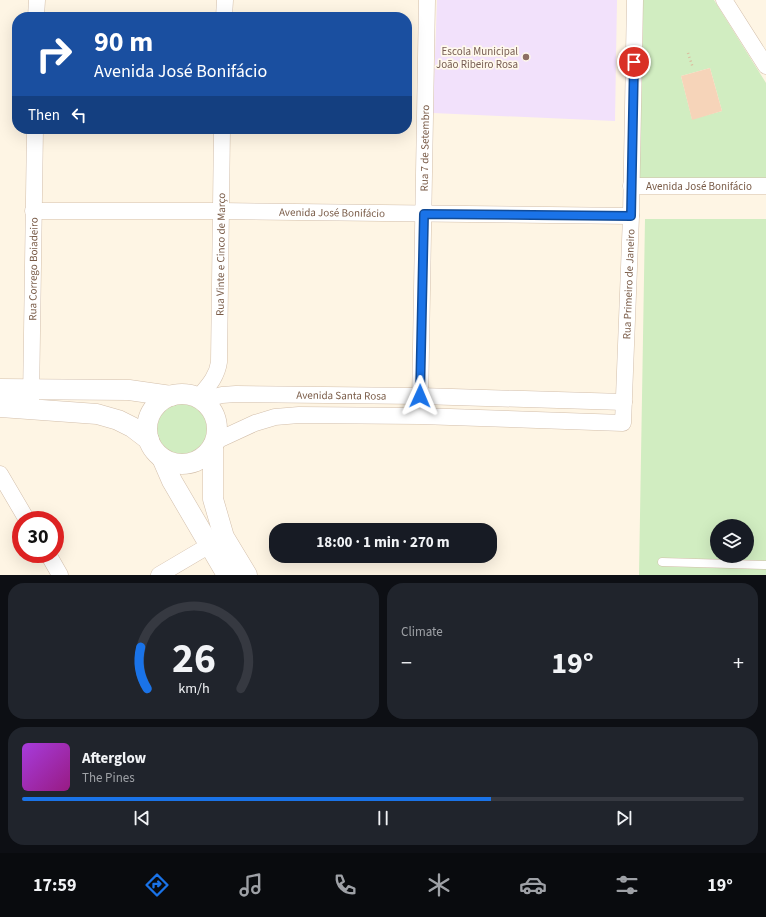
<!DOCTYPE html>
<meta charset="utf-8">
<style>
:root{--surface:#171b24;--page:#20242c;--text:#f1f3f6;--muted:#9ea1a6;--line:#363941;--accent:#1a73e8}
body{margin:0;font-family:"Source Sans 3",sans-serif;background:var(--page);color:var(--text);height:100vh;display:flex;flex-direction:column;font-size:15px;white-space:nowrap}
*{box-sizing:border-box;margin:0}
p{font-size:13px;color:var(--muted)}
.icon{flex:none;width:22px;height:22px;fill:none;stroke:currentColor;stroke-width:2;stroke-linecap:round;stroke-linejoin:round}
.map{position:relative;height:575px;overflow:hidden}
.drawer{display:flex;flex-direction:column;gap:8px;padding:8px;background:#0d0f14;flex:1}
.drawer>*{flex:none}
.banner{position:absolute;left:12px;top:12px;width:400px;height:122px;border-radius:16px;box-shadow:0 4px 16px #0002;background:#1a4fa0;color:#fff;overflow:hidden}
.controls{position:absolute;left:710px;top:519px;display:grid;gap:8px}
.controls a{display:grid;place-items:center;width:44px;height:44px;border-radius:50%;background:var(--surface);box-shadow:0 4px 16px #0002;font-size:20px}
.speed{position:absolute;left:12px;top:511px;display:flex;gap:8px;font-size:20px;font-weight:700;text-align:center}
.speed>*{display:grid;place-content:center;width:52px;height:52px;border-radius:50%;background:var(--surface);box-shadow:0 4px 16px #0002;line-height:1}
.speed .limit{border:6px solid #d22;background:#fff;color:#111}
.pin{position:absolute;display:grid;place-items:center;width:34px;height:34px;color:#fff;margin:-17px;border:2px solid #fff;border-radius:50%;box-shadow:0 1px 4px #0007}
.me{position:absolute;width:44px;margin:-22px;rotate:1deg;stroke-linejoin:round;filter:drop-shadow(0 0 3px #0008)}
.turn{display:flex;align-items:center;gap:14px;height:84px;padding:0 16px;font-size:18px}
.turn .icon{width:52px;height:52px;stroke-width:2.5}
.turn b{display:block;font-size:28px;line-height:34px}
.then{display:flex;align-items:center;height:38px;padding:0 16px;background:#0003;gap:8px;font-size:15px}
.big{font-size:30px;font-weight:700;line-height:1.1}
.drawer .widget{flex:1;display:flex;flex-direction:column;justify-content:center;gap:6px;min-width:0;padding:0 14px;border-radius:16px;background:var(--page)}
.drawer .dial{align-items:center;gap:0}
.dial svg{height:104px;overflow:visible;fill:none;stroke:var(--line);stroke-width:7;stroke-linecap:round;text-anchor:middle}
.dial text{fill:var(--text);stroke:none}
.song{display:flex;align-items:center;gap:12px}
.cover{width:48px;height:48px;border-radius:6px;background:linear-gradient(135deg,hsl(280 70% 55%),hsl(310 70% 35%))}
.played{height:4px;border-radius:2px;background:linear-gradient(90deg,var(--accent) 65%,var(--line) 65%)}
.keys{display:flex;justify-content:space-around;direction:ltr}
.heat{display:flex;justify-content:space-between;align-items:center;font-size:22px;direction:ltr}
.drawer .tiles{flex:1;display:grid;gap:8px;grid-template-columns:1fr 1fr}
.widget:last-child{grid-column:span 2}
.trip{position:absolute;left:269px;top:523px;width:228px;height:40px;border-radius:16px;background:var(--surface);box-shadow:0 4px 16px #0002;font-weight:700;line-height:40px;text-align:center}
.menu{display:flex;height:64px;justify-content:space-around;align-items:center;background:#090b0e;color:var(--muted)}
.menu .icon{width:28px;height:28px}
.menu .active{color:var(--accent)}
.menu b{font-size:18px;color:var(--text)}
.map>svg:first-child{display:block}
.education{fill:#f2e1fb}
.green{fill:#d1edc1;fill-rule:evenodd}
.building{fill:#f6d4b9}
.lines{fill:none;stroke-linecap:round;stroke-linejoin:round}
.service-casing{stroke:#d3bfab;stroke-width:9}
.minor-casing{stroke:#d3bfab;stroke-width:17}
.tertiary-casing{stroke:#d3bfab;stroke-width:21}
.path{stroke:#dbb89c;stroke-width:2.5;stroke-dasharray:1 3;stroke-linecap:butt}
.service{stroke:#fff;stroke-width:8}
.minor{stroke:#fff;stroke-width:16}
.tertiary{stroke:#fff;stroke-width:20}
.route-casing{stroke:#114b97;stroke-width:10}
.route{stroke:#1a73e8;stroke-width:7}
.education-dot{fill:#8d6e63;stroke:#fff9ec;stroke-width:1.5}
.labels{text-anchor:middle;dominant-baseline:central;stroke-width:3.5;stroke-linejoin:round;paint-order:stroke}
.education-label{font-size:11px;fill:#785e54;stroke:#fff9ec;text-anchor:end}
.street-label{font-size:11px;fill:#795b47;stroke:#fff9ec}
</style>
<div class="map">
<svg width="766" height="575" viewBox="0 0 766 575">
<rect width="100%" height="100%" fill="#fef5e4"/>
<path class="education" d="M437,0H617L615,121L433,113Z"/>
<g class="green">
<path d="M641,0H714L766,83V183H638ZM710,68L722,111L692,119L681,76Z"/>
<path d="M645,219H766V575H639ZM717,526H747V556H717Z"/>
<circle cx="183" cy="432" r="30"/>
</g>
<path class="building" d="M710,68L722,111L692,120L681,76Z"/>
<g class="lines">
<defs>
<path id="service" d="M662,562L766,565"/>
<g id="minor">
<path d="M724,0L766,66"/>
<path d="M36,17L37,0"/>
<path d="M224,17L225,0"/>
<path id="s1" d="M631,186H766"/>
<path id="s2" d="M33,211H221L631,216"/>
<path id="s3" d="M198,398C208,386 217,377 219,362L222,129"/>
<path id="s4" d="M202,400L222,395L236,394L420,396L624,402"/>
<path id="s5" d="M31,401L35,129"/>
<path id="s6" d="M420,406L427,0"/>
<path id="s7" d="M216,441L255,423L275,417L299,415L420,416L623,423L631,216L635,0"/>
<path d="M0,474L27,520"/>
<path d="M48,554L60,575"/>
<path d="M159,575L220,539"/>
</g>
<g id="tertiary">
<path d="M0,389L129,390L171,396"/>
<circle cx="182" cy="429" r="35"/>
<path d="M0,407L97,414L118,420L132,427L149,440"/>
<path d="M213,446V499L224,537L247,575"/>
<path d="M162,458L172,481L227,575"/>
</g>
</defs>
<use href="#service" class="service-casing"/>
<use href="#minor" class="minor-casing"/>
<use href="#tertiary" class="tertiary-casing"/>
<path class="path" d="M688,53L693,68"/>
<use href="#service" class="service"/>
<use href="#minor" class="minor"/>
<use href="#tertiary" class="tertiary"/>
</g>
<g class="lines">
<defs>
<path id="route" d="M420,396L424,214L631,216L634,62"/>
</defs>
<use href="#route" class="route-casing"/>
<use href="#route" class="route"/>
</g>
<circle class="education-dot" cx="526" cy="57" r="4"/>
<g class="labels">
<g class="education-label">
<text x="518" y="51">Escola Municipal<tspan x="518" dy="13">João Ribeiro Rosa</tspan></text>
</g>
<g class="street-label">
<text stroke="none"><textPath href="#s6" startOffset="258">Rua 7 de Setembro</textPath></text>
<text stroke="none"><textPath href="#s1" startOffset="68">Avenida José Bonifácio</textPath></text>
<text stroke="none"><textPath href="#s2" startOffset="299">Avenida José Bonifácio</textPath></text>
<text stroke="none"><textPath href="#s3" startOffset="150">Rua Vinte e Cinco de Março</textPath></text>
<text stroke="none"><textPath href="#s5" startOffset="132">Rua Corrego Boiadeiro</textPath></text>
<text stroke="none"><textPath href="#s7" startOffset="551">Rua Primeiro de Janeiro</textPath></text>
<text stroke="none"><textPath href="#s4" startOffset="140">Avenida Santa Rosa</textPath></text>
</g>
</g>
</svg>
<div class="controls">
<a><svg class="icon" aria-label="layers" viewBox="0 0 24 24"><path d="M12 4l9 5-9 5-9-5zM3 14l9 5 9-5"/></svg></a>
</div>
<div class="speed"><div class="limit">30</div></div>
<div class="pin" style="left:634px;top:62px;background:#d93025"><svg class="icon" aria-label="arrive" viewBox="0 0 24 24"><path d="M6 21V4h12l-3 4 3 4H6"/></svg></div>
<svg class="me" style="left:420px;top:396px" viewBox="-20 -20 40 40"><path d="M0-17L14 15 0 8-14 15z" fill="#1a73e8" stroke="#fff" stroke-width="4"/></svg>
<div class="trip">18:00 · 1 min · 270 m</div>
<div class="banner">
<div class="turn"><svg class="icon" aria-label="right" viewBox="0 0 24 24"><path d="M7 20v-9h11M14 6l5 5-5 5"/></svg><div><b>90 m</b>Avenida José Bonifácio</div></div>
<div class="then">Then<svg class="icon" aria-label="left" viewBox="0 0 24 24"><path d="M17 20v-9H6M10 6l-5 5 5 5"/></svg></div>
</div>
</div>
<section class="drawer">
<div class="tiles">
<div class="widget dial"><svg viewBox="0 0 100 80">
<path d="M14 69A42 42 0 1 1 86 69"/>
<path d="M14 69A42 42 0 0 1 9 37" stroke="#1a73e8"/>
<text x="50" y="56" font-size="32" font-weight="700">26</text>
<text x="50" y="72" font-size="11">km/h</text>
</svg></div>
<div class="widget"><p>Climate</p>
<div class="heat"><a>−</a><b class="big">19°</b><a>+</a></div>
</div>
<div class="widget">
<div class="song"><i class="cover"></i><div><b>Afterglow</b><p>The Pines</p></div></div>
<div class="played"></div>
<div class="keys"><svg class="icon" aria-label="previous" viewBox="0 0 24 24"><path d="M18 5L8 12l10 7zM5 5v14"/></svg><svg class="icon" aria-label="pause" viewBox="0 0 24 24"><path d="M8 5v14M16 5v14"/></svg><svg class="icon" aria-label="next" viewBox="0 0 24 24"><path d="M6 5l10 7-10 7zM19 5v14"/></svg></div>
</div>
</div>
</section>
<nav class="menu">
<b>17:59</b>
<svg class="icon active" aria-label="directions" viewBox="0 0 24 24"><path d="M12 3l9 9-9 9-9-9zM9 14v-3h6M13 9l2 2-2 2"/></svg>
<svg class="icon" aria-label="music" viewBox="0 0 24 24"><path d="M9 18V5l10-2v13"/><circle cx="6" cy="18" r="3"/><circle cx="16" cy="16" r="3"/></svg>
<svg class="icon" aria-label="phone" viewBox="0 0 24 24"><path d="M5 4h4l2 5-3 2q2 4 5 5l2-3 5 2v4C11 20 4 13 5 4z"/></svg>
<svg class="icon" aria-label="climate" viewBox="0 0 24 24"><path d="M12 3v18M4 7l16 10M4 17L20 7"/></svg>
<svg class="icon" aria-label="car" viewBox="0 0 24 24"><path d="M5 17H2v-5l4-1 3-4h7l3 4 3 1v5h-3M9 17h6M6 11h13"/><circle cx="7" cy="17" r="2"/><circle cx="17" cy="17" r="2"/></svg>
<svg class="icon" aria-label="filters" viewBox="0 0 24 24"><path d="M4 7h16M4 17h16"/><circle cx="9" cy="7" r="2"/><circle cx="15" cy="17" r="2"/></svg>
<b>19°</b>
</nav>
